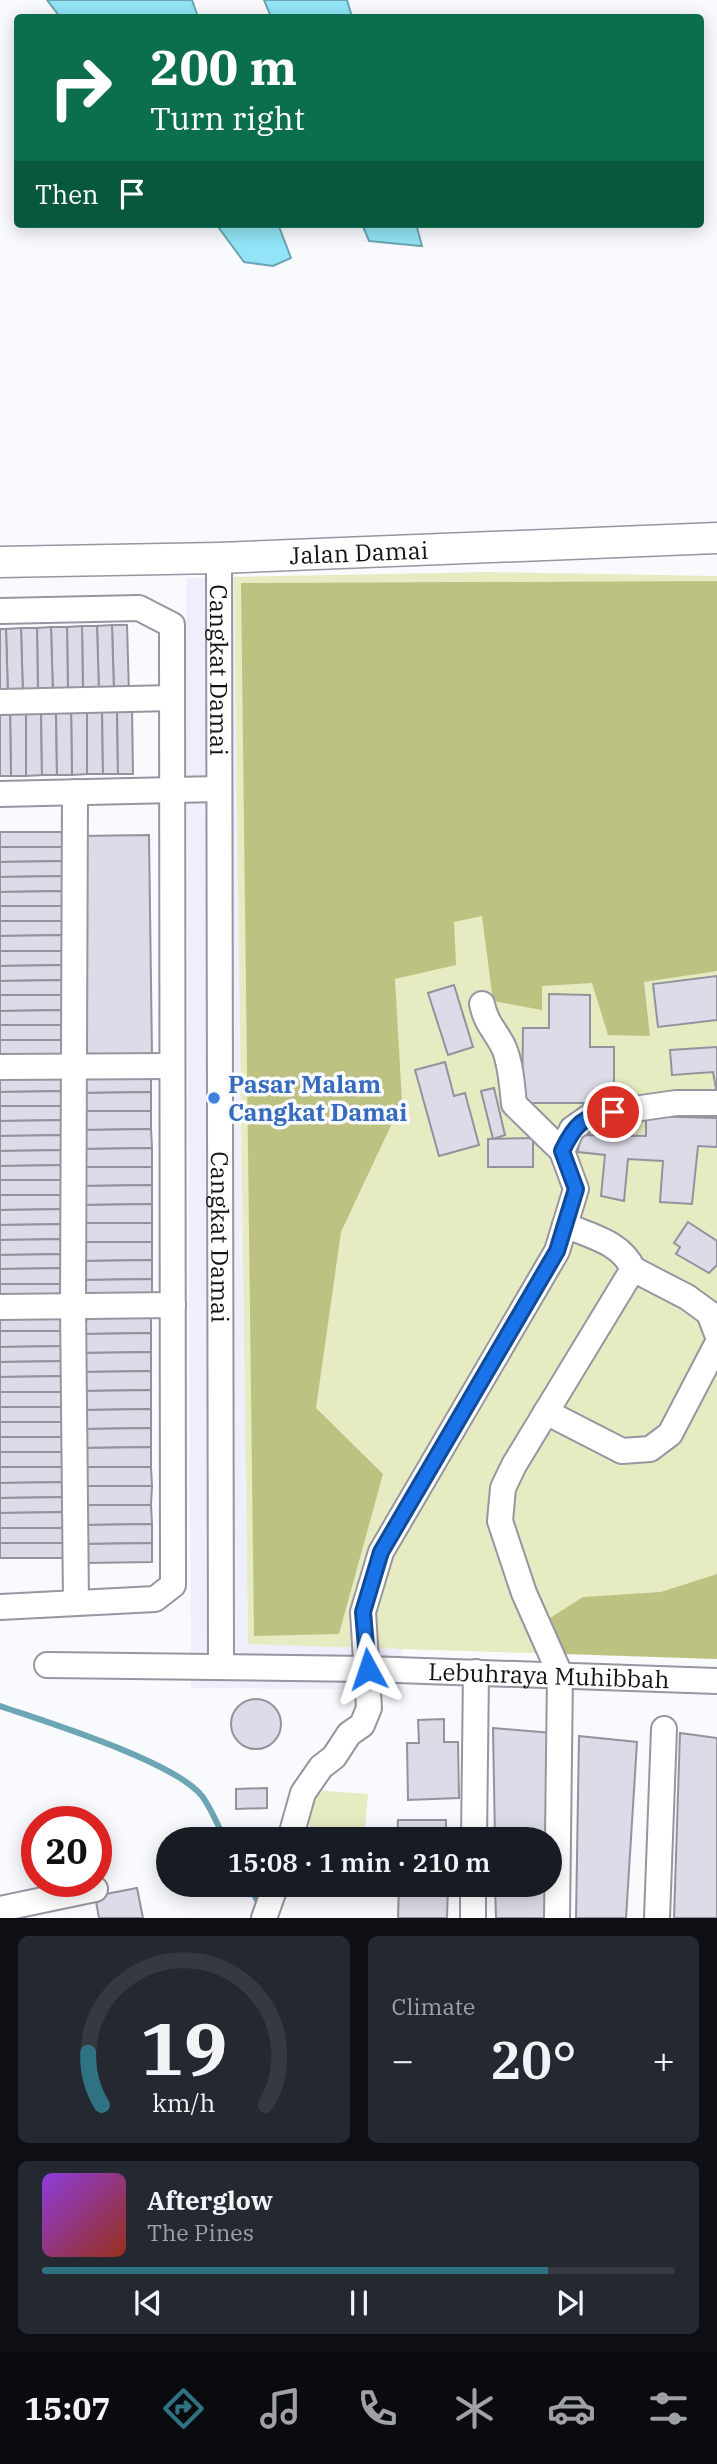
<!DOCTYPE html>
<meta charset="utf-8">
<style>
:root{--surface:#171b24;--page:#242831;--text:#f1f3f6;--muted:#9ea1a6;--line:#363941;--accent:#2f7383}
body{margin:0;font-family:"IBM Plex Serif",serif;background:var(--page);color:var(--text);height:100vh;display:flex;flex-direction:column;font-size:26px;white-space:nowrap}
*{box-sizing:border-box;margin:0}
p{font-size:23px;color:var(--muted)}
.icon{flex:none;width:38px;height:38px;fill:none;stroke:currentColor;stroke-width:2;stroke-linecap:round;stroke-linejoin:round}
.map{position:relative;height:1918px;overflow:hidden}
.details{display:flex;flex-direction:column;gap:18px;padding:18px;background:#0d0f14;flex:1}
.details>*{flex:none}
.guide{position:absolute;left:14px;top:14px;width:690px;height:214px;border-radius:7px;box-shadow:0 4px 18px #0003;background:#0b6e4f;color:#fff;overflow:hidden}
.speed{position:absolute;left:21px;top:1806px;display:flex;gap:14px;font-size:35px;font-weight:700;text-align:center}
.speed>*{display:grid;place-content:center;width:91px;height:91px;border-radius:50%;background:var(--surface);box-shadow:0 4px 18px #0003;line-height:1}
.speed .limit{border:10px solid #d22;background:#fff;color:#111}
.pin{position:absolute;display:grid;place-items:center;width:60px;height:60px;color:#fff;margin:-30px;border:4px solid #fff;border-radius:50%;box-shadow:0 2px 7px #0007}
.me{position:absolute;width:77px;margin:-38px;rotate:355deg;stroke-linejoin:round;filter:drop-shadow(0 0 5px #0008)}
.turn{display:flex;align-items:center;gap:24px;height:147px;padding:0 21px;font-size:32px}
.turn .icon{width:91px;height:91px;stroke-width:2.5}
.turn b{display:block;font-size:49px;line-height:60px}
.then{display:flex;align-items:center;height:66px;padding:0 21px;background:#0003;gap:14px;font-size:26px}
.big{font-size:52px;font-weight:600;line-height:1.1}
.details .widget{flex:1;display:flex;flex-direction:column;justify-content:center;gap:10px;min-width:0;padding:0 24px;border-radius:10px;background:var(--page)}
.details .dial{align-items:center;gap:0}
.dial svg{height:182px;overflow:visible;fill:none;stroke:var(--line);stroke-width:7;stroke-linecap:round;text-anchor:middle}
.dial text{fill:var(--text);stroke:none}
.song{display:flex;align-items:center;gap:21px}
.cover{width:84px;height:84px;border-radius:10px;background:linear-gradient(135deg,hsl(270 70% 55%),hsl(10 70% 35%))}
.played{height:7px;border-radius:4px;background:linear-gradient(90deg,var(--accent) 80%,var(--line) 80%)}
.keys{display:flex;justify-content:space-around;direction:ltr}
.heat{display:flex;justify-content:space-between;align-items:center;font-size:38px;direction:ltr}
.details .tiles{flex:1;display:grid;gap:18px;grid-template-columns:1fr 1fr}
.widget:last-child{grid-column:span 2}
.trip{position:absolute;left:156px;top:1827px;width:406px;height:70px;border-radius:35px;background:var(--surface);box-shadow:0 4px 18px #0003;font-weight:600;line-height:70px;text-align:center}
.tab-bar{display:flex;height:112px;justify-content:space-around;align-items:center;background:#090b0e;color:var(--muted)}
.tab-bar .icon{width:49px;height:49px}
.tab-bar .active{color:var(--accent)}
.tab-bar b{font-size:32px;color:var(--text)}
.map>svg:first-child{display:block}
.built{fill:#eeeefd}
.green{fill:#e7ebc2}
.forest{fill:#bdc283}
.water{fill:#92e4f6;stroke:#6ca5b3;stroke-width:2}
.lines{fill:none;stroke-linecap:round;stroke-linejoin:round}
.stream{stroke:#6ca5b3;stroke-width:6}
.building{fill:#dbdce7;stroke:#93939d;stroke-width:2}
.minor-casing{stroke:#9696a1;stroke-width:28}
.major-casing{stroke:#9696a1;stroke-width:33}
.minor{stroke:#fff;stroke-width:24}
.major{stroke:#fff;stroke-width:30}
.route-casing{stroke:#114b97;stroke-width:18}
.route{stroke:#1a73e8;stroke-width:12}
.shop-dot{fill:#3f7fe0;stroke:#f9fafe;stroke-width:2.5}
.labels{text-anchor:middle;dominant-baseline:central;stroke-width:7;stroke-linejoin:round;paint-order:stroke}
.street-label{font-size:24px;fill:#131317;stroke:#f9fafe}
.shop-label{font-size:24px;font-weight:bold;fill:#366cbe;stroke:#f9fafe;text-anchor:start}
</style>
<div class="map">
<svg width="717" height="1918" viewBox="0 0 717 1918">
<rect width="100%" height="100%" fill="#f9fafe"/>
<path class="built" d="M234,577L248,1643L402,1649L400,1690L191,1688L186,578Z"/>
<g class="green">
<path d="M488,572L717,576V1659L248,1644L234,577Z"/>
<path d="M312,1790L368,1794L364,1839H308Z"/>
</g>
<g class="forest">
<path d="M717,581V971L644,982L650,1036L608,1035L592,983L542,986V1010L493,1001L482,916L454,922L456,965L395,979L402,1102L341,1232L316,1408L383,1474L339,1634L254,1636L241,583Z"/>
<path d="M717,1574V1659L536,1653L538,1635L550,1618L583,1597L661,1592Z"/>
</g>
<g class="water">
<path d="M47,0H192L198,17H60Z"/>
<path d="M264,0H347L352,17H271Z"/>
<path d="M216,224H278L291,258L273,266L244,262Z"/>
<path d="M362,224H416L422,246L369,241Z"/>
</g>
<g class="lines">
<g class="stream">
<path d="M0,1706C46,1722 174,1761 202,1796C211,1808 218,1826 225,1839"/>
<path d="M249,1885L259,1904"/>
</g>
</g>
<g class="building">
<path d="M112,625H127L129,693L114,694Z"/>
<path d="M112,625L114,694H99L97,626Z"/>
<path d="M82,626H97L99,694L83,695Z"/>
<path d="M82,626L83,695H68L67,627Z"/>
<path d="M51,627H67L68,695L53,696Z"/>
<path d="M51,627L53,696H38L37,628Z"/>
<path d="M21,628H37L38,696L23,697Z"/>
<path d="M21,628L23,697H8L6,629Z"/>
<path d="M0,629H6L8,697H0Z"/>
<path d="M87,707H102L103,774H87Z"/>
<path d="M87,707V774L72,775L71,708Z"/>
<path d="M102,707H117L118,774H103Z"/>
<path d="M117,707H132L133,774H118Z"/>
<path d="M26,708H41L42,775L26,776Z"/>
<path d="M26,708V776H11L10,709Z"/>
<path d="M41,708H56L57,775H42Z"/>
<path d="M56,708H71L72,775H57Z"/>
<path d="M0,709H10L11,776H0Z"/>
<rect x="0" y="832" width="64" height="15"/>
<path d="M149,835L152,1056L83,1057L80,836Z"/>
<path d="M0,847H64V861L0,862Z"/>
<path d="M64,861V876L0,877V862Z"/>
<path d="M64,876V891L0,892V877Z"/>
<path d="M64,891V906H0V892Z"/>
<rect x="0" y="906" width="64" height="15"/>
<path d="M0,921H64V935L0,936Z"/>
<path d="M64,935V951H0V936Z"/>
<path d="M0,951H64V965L0,966Z"/>
<path d="M64,965V980L0,981V966Z"/>
<path d="M717,976V1020L658,1027L653,984Z"/>
<path d="M64,980V995H0V981Z"/>
<path d="M454,985L473,1047L448,1055L428,993Z"/>
<path d="M549,994L590,995V1047H614V1094H625V1103H522L523,1028H549Z"/>
<path d="M0,995H64V1010L0,1011Z"/>
<path d="M64,1010V1025H0V1011Z"/>
<rect x="0" y="1025" width="64" height="15"/>
<path d="M0,1040H64V1051L61,1055H0Z"/>
<path d="M717,1047V1094L713,1072L672,1075L670,1050Z"/>
<path d="M445,1062L454,1096L465,1093L479,1145L439,1156L415,1070Z"/>
<path d="M151,1073V1092L83,1093V1081L92,1074Z"/>
<path d="M61,1076L67,1091L0,1092V1077Z"/>
<path d="M494,1088L505,1135L493,1139L481,1091Z"/>
<path d="M67,1091V1106H0V1092Z"/>
<path d="M151,1092V1111H83V1093Z"/>
<path d="M0,1106H67V1120L0,1121Z"/>
<path d="M83,1111H151V1129L83,1130Z"/>
<path d="M646,1116L717,1118V1147L698,1146L692,1204L660,1202L663,1161L628,1159L624,1201L601,1196L605,1155L578,1152L580,1135L646,1136Z"/>
<path d="M67,1120V1135L0,1136V1121Z"/>
<path d="M151,1129L152,1148L83,1149V1130Z"/>
<path d="M67,1135V1150L0,1151V1136Z"/>
<path d="M533,1138V1167H488V1139Z"/>
<path d="M152,1148V1167H83V1149Z"/>
<path d="M67,1150L68,1165L0,1166V1151Z"/>
<path d="M68,1165L67,1180H0V1166Z"/>
<path d="M83,1167H152V1185L83,1186Z"/>
<path d="M0,1180H67L68,1195H0Z"/>
<path d="M152,1185V1204L83,1205V1186Z"/>
<path d="M0,1195H68V1209L0,1210Z"/>
<path d="M152,1204V1223H83V1205Z"/>
<path d="M68,1209V1224L0,1225V1210Z"/>
<path d="M688,1222L717,1241V1265L709,1273L676,1254L680,1247L674,1243Z"/>
<rect x="83" y="1223" width="69" height="19"/>
<path d="M68,1224V1239L0,1240V1225Z"/>
<path d="M68,1239V1254L0,1255V1240Z"/>
<path d="M83,1242H152V1260L83,1261Z"/>
<path d="M68,1254V1268L0,1269V1255Z"/>
<path d="M152,1260V1279L84,1280L83,1261Z"/>
<path d="M68,1268V1284H0V1269Z"/>
<path d="M152,1279V1297L91,1298L83,1291L84,1280Z"/>
<path d="M0,1284H68L60,1298L0,1299Z"/>
<path d="M151,1313V1333L83,1334V1324L92,1314Z"/>
<path d="M0,1316H60L67,1331H0Z"/>
<path d="M0,1331H67V1346L0,1347Z"/>
<path d="M151,1333V1352L83,1353V1334Z"/>
<path d="M67,1346V1361L0,1362V1347Z"/>
<path d="M151,1352V1371L84,1372L83,1353Z"/>
<path d="M67,1361V1376L0,1377V1362Z"/>
<path d="M151,1371V1390L84,1391V1372Z"/>
<path d="M67,1376V1392H0V1377Z"/>
<path d="M151,1390V1409L84,1410V1391Z"/>
<rect x="0" y="1392" width="67" height="15"/>
<rect x="0" y="1407" width="67" height="15"/>
<path d="M151,1409V1428L84,1429V1410Z"/>
<rect x="0" y="1422" width="67" height="15"/>
<path d="M151,1428V1447L84,1448V1429Z"/>
<rect x="0" y="1437" width="67" height="15"/>
<path d="M151,1447V1467H84V1448Z"/>
<rect x="0" y="1452" width="67" height="15"/>
<path d="M0,1467H67V1482L0,1483Z"/>
<path d="M84,1467H151L152,1486H84Z"/>
<path d="M67,1482V1497L0,1498V1483Z"/>
<path d="M84,1486H152L151,1505H84Z"/>
<path d="M67,1497V1512L0,1513V1498Z"/>
<path d="M84,1505H151L152,1524L84,1525Z"/>
<path d="M67,1512V1528H0V1513Z"/>
<path d="M152,1524V1543L84,1544V1525Z"/>
<rect x="0" y="1528" width="67" height="15"/>
<rect x="0" y="1543" width="67" height="15"/>
<path d="M152,1543V1562L84,1563V1544Z"/>
<circle cx="256" cy="1724" r="25"/>
<path d="M444,1719V1742H458L459,1798L408,1800L407,1743H419L418,1720Z"/>
<path d="M493,1728L552,1733V1918H496L495,1885H550V1839H495Z"/>
<path d="M680,1733L717,1738V1918H674Z"/>
<path d="M579,1736L637,1742L626,1918H576Z"/>
<path d="M267,1788V1808L236,1809V1789Z"/>
<path d="M398,1820H446V1839H397Z"/>
<path d="M399,1885H448L447,1918H398Z"/>
<path d="M137,1888L143,1918H99L95,1896Z"/>
</g>
<g class="lines">
<defs>
<g id="minor">
<path id="s1" d="M219,558L221,1666"/>
<path d="M0,611L139,608L172,625L173,1585L155,1599L0,1607"/>
<path d="M0,702L172,698"/>
<path d="M75,792L73,1306L76,1603"/>
<path d="M0,794L218,789"/>
<path d="M0,1067L172,1066"/>
<path d="M562,1151L572,1129L592,1115L676,1103H717"/>
<path d="M633,1269L687,1297L709,1313L717,1334"/>
<path d="M0,1307L173,1305"/>
<path d="M546,1412L622,1451L650,1449L670,1434L717,1344"/>
<path id="s2" d="M47,1665L368,1669L717,1681"/>
<path d="M290,1839L303,1793L321,1767L334,1757L349,1734L362,1725L369,1708L363,1612L381,1552L557,1251L576,1189L562,1151L514,1104C512,1085 511,1065 504,1048C496,1031 486,1024 482,1004"/>
<path d="M474,1839L476,1672"/>
<path d="M0,1909L95,1889"/>
<path d="M264,1918L276,1885"/>
<path d="M473,1918V1885"/>
<path d="M557,1918L560,1674L524,1593L500,1521L503,1488L514,1465L633,1269C621,1242 590,1236 565,1225"/>
<path d="M657,1918L664,1729"/>
</g>
<g id="major">
<path id="s3" d="M0,562L219,558L717,538"/>
</g>
</defs>
<use href="#minor" class="minor-casing"/>
<use href="#major" class="major-casing"/>
<use href="#minor" class="minor"/>
<use href="#major" class="major"/>
</g>
<g class="lines">
<defs>
<path id="route" d="M368,1669L363,1612L381,1552L557,1251L576,1189L562,1151C575,1124 583,1116 613,1112"/>
</defs>
<use href="#route" class="route-casing"/>
<use href="#route" class="route"/>
</g>
<circle class="shop-dot" cx="214" cy="1098" r="7"/>
<g class="labels">
<g class="street-label">
<text stroke="none"><textPath href="#s3" startOffset="359">Jalan Damai</textPath></text>
<text stroke="none"><textPath href="#s1" startOffset="112">Cangkat Damai</textPath></text>
<text stroke="none"><textPath href="#s1" startOffset="679">Cangkat Damai</textPath></text>
<text stroke="none"><textPath href="#s2" startOffset="502">Lebuhraya Muhibbah</textPath></text>
</g>
<g class="shop-label">
<text x="228" y="1084">Pasar Malam<tspan x="228" dy="28">Cangkat Damai</tspan></text>
</g>
</g>
</svg>
<div class="speed"><div class="limit">20</div></div>
<div class="pin" style="left:613px;top:1112px;background:#d93025"><svg class="icon" aria-label="arrive" viewBox="0 0 24 24"><path d="M6 21V4h12l-3 4 3 4H6"/></svg></div>
<svg class="me" style="left:368px;top:1669px" viewBox="-20 -20 40 40"><path d="M0-17L14 15 0 8-14 15z" fill="#1a73e8" stroke="#fff" stroke-width="4"/></svg>
<div class="trip">15:08 · 1 min · 210 m</div>
<div class="guide">
<div class="turn"><svg class="icon" aria-label="right" viewBox="0 0 24 24"><path d="M7 20v-9h11M14 6l5 5-5 5"/></svg><div><b>200 m</b>Turn right</div></div>
<div class="then">Then<svg class="icon" aria-label="arrive" viewBox="0 0 24 24"><path d="M6 21V4h12l-3 4 3 4H6"/></svg></div>
</div>
</div>
<section class="details">
<div class="tiles">
<div class="widget dial"><svg viewBox="0 0 100 80">
<path d="M14 69A42 42 0 1 1 86 69"/>
<path d="M14 69A42 42 0 0 1 8 46" stroke="#2f7383"/>
<text x="50" y="56" font-size="32" font-weight="700">19</text>
<text x="50" y="72" font-size="11">km/h</text>
</svg></div>
<div class="widget"><p>Climate</p>
<div class="heat"><a>−</a><b class="big">20°</b><a>+</a></div>
</div>
<div class="widget">
<div class="song"><i class="cover"></i><div><b>Afterglow</b><p>The Pines</p></div></div>
<div class="played"></div>
<div class="keys"><svg class="icon" aria-label="previous" viewBox="0 0 24 24"><path d="M18 5L8 12l10 7zM5 5v14"/></svg><svg class="icon" aria-label="pause" viewBox="0 0 24 24"><path d="M8 5v14M16 5v14"/></svg><svg class="icon" aria-label="next" viewBox="0 0 24 24"><path d="M6 5l10 7-10 7zM19 5v14"/></svg></div>
</div>
</div>
</section>
<nav class="tab-bar">
<b>15:07</b>
<svg class="icon active" aria-label="directions" viewBox="0 0 24 24"><path d="M12 3l9 9-9 9-9-9zM9 14v-3h6M13 9l2 2-2 2"/></svg>
<svg class="icon" aria-label="music" viewBox="0 0 24 24"><path d="M9 18V5l10-2v13"/><circle cx="6" cy="18" r="3"/><circle cx="16" cy="16" r="3"/></svg>
<svg class="icon" aria-label="phone" viewBox="0 0 24 24"><path d="M5 4h4l2 5-3 2q2 4 5 5l2-3 5 2v4C11 20 4 13 5 4z"/></svg>
<svg class="icon" aria-label="climate" viewBox="0 0 24 24"><path d="M12 3v18M4 7l16 10M4 17L20 7"/></svg>
<svg class="icon" aria-label="car" viewBox="0 0 24 24"><path d="M5 17H2v-5l4-1 3-4h7l3 4 3 1v5h-3M9 17h6M6 11h13"/><circle cx="7" cy="17" r="2"/><circle cx="17" cy="17" r="2"/></svg>
<svg class="icon" aria-label="filters" viewBox="0 0 24 24"><path d="M4 7h16M4 17h16"/><circle cx="9" cy="7" r="2"/><circle cx="15" cy="17" r="2"/></svg>
</nav>
